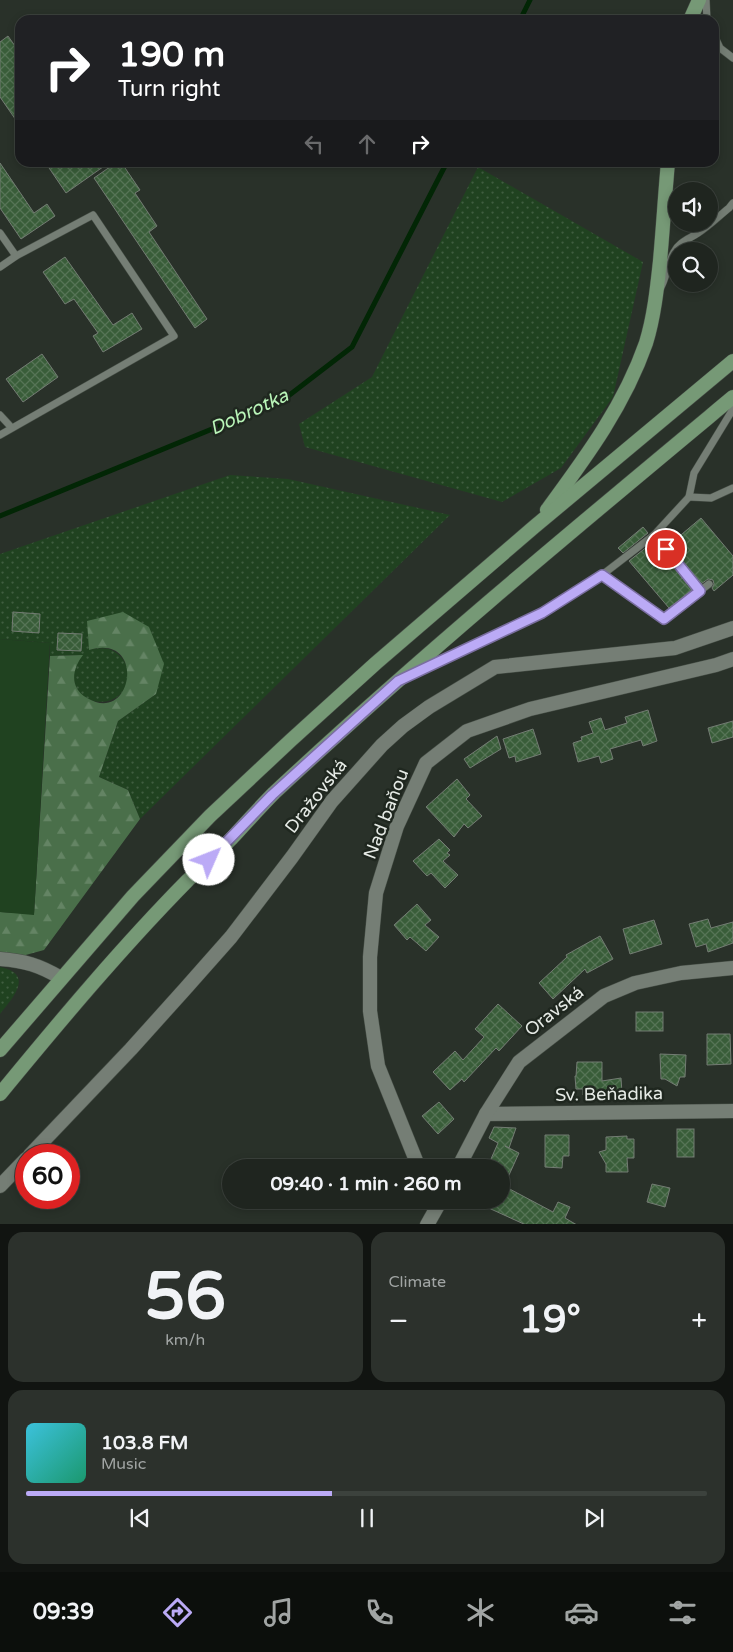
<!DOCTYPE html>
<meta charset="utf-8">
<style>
:root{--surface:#1f251f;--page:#2c312c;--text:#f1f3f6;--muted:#a1a5a4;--line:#3c423d;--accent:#bbaaf6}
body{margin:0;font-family:"Varela Round",sans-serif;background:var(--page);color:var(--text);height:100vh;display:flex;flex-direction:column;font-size:19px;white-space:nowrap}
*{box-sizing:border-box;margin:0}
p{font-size:16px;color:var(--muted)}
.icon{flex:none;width:28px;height:28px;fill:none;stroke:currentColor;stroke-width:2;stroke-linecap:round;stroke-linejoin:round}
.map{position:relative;height:1224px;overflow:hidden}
.sheet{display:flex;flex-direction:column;gap:8px;padding:8px;background:#111411;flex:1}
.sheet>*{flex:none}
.guide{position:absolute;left:15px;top:15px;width:704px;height:152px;border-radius:15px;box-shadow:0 2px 8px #0003,0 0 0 1px var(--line);background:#202124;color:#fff;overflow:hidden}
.tools{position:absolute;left:668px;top:182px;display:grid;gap:10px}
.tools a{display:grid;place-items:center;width:50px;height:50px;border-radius:50%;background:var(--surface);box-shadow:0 2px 8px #0003,0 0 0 1px var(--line);font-size:25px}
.speed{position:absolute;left:15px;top:1144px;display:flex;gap:10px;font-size:25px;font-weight:700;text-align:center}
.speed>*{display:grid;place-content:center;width:65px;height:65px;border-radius:50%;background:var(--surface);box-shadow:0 2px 8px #0003,0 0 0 1px var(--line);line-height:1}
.speed .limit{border:8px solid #d22;background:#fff;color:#111}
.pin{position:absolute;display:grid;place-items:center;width:42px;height:42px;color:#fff;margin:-21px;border:2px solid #fff;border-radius:50%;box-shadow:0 1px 5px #0007}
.me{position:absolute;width:55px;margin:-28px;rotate:46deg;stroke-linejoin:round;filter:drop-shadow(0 0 4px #0008)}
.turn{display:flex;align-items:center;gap:18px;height:105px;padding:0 20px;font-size:22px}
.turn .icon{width:65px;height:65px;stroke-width:2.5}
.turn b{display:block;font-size:35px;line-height:42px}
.lanes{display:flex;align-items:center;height:48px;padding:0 20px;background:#0003;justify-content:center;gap:25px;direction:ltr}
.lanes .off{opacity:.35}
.big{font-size:38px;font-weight:800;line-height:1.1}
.sheet .card{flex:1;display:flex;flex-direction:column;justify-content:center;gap:8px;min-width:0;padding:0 18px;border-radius:15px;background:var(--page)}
.sheet .dial{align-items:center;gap:0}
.dial b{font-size:65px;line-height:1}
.song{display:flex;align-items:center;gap:15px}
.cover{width:60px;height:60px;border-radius:8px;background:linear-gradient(135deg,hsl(190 70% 55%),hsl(160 70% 35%))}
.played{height:5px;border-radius:2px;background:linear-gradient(90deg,var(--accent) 45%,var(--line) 45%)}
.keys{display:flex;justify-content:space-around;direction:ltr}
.heat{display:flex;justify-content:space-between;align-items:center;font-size:28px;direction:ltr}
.sheet .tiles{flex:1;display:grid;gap:8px;grid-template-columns:1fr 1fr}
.card:last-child{grid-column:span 2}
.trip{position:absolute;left:222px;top:1159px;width:288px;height:50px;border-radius:25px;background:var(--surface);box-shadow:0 2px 8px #0003,0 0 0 1px var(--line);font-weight:800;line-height:50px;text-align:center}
.dock{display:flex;height:80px;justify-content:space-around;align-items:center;background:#0c0f0c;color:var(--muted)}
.dock .icon{width:35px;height:35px}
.dock .selected{color:var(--accent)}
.dock b{font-size:22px;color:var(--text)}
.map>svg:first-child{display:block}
.grass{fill:url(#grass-dots)}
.forest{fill:url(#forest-firs)}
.green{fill:#204220}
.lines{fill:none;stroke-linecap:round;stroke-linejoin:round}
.stream{stroke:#022605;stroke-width:5}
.building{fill:url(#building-cross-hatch);stroke:#737c73}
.service-casing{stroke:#485048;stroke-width:8}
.minor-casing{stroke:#485048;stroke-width:15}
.primary-casing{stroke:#485048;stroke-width:15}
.service{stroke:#757e75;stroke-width:7}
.minor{stroke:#757e75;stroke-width:14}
.primary{stroke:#769976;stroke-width:14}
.route-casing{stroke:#7a6ea0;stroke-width:12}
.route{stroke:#bbaaf6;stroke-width:9}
.labels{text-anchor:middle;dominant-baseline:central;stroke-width:5;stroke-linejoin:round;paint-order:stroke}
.street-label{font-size:18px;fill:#e6ebe6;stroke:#1f271f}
.water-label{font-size:19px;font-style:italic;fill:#b9f5b8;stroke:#1f271f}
</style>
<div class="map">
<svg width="733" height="1225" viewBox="0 0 733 1225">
<defs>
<pattern id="grass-dots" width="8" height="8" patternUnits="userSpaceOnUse" patternTransform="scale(1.25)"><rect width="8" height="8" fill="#204220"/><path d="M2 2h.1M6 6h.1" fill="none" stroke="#405d40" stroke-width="1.8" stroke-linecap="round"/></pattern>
<pattern id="forest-firs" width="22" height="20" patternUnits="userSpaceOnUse" patternTransform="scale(1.25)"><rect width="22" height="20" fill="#4a6f4a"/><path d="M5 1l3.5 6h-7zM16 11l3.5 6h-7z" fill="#648464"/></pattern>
<pattern id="building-cross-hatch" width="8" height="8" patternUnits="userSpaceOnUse" patternTransform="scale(1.25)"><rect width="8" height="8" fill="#395d39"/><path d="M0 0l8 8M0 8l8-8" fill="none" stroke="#567456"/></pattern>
</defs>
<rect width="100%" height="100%" fill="#293129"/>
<g class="grass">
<path d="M478,167L643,262L613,397L561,468L502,502L305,447L299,424L372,377Z"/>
<path d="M230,475L288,479L450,515L140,819L128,790L99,777L118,721L156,694L149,627L89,650C100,647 113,647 121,657C126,662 129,671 128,678C123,714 69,707 74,672C75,665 79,660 82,655L50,656V643L0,639V554Z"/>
<path d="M0,967C35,974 13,998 0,1014Z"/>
</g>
<path class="forest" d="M123,612L149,627L164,664L156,694L118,721L99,777L128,790L140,819L44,950L0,962V912L34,914L50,656L83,655C72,669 69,688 87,698C133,726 147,632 89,650L87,621Z"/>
<path class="green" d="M0,639L50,643L34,915L0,912Z"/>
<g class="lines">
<g class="stream">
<path d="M520,20L530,0"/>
<path d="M0,516L283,400L352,347L447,162"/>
</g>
</g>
<g class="building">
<path d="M8,36L20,53V126L0,97V42Z"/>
<path d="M45,162H110L66,193Z"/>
<path d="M117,162H121L140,190L135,193L157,226L149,232L207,319L195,328L94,178Z"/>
<path d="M0,163L34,213L47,204L55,216L21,239L0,208Z"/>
<path d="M65,257L113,325L132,313L142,329L103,352L93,336L98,333L74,299L65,304L43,272Z"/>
<path d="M42,354L58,377L23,402L6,379Z"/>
<path d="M701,518L733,556V575L714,591L712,588L714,584L713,580L708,579L701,584L669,545Z"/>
<path d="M643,527L648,533L623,553L618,548Z"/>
<path d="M653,542L692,590L669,608L629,561Z"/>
<path d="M13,612L40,614L39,633L12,631Z"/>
<path d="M58,633L82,634L81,651L57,650Z"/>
<path d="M648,710L657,741L643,746L641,740L610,749L613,759L601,763L599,756L578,762L573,743L582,740L581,737L593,733L589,722L601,718L605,730L627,723L625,717Z"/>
<path d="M733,721V737L712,743L708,728Z"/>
<path d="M533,729L541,754L516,762L515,756L509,758L503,739Z"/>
<path d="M497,736L501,749L470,768L464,759Z"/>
<path d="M457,779L470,795L466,799L482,816L468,828L464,824L454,837L426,807Z"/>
<path d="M439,839L450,850L447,853L450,855L443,861L458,875L445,888L431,873L427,876L413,861Z"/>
<path d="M417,904L431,920L425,925L439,937L426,951L410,937L407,940L394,925Z"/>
<path d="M708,919L711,928L733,922V943L708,952L706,944L696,947L689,924Z"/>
<path d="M654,920L662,944L630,954L623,929Z"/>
<path d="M600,936L613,959L587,973L585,969L553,999L539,983L567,957L566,955Z"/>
<path d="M498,1004L522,1026L499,1051L496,1048L464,1082L462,1079L450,1090L433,1072L455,1051L463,1060L484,1037L475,1029Z"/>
<rect x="636" y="1012" width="27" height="19"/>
<path d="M707,1034H730L731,1064L707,1065Z"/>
<path d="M660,1054L686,1055L685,1077H680L677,1086L665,1079H661Z"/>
<path d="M577,1062H602V1081L621,1078L622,1093L583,1095V1089H576L575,1076H576Z"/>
<path d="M439,1102L454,1119L438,1134L422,1116Z"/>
<path d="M494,1127L516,1128L509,1148L505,1146L519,1153L504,1186L553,1212L558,1202L570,1207L565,1218L577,1225H526L471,1200H501V1168H487L498,1143L489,1138Z"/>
<rect x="677" y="1129" width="17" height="28"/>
<path d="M545,1135H569V1156H563L562,1168L545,1167Z"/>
<path d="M627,1136V1139H634V1158H627L628,1172H606V1164L599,1152L606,1150V1137Z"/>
<path d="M652,1184L670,1188L665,1207L647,1202Z"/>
</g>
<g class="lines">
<defs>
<g id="service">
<path d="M706,0L707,20"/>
<path d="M714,35L720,48L733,58"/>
<path d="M0,233L16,256"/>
<path d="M0,267L16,256L93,215L174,336L0,435"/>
<path d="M660,289C667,277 667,264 674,252C679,242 689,239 698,233C709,226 719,216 729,208L733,203"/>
<path d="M0,415L11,427"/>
<path d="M689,497L711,498L733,488"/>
<path d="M654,535L700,591L709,584"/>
<path d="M602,575L664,619L700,591"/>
<path d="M414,674L541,613L602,575L654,535L689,497L694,473L733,409"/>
</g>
<g id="minor">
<path d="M0,959C25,961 39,965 61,978"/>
<path d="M486,1114L733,1111"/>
<path d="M30,1155L131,1049L185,989L231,937L292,857L332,801L382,745L403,726L429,707L495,667L675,648L733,628"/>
<path d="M419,1168L378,1066L370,1011V957L376,893L397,826L426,763L467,731L530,709L716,665L733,659"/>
<path d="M458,1168L486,1114L519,1062L604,996L635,983L681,973L733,968"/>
<path d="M0,1186L26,1159"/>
<path d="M427,1225L441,1200"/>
</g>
<g id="primary">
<path d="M690,20L699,0"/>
<path d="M547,510C586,457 624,406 646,343C654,317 657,289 660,261C663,228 665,195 668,162"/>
<path d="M0,1050L133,896L210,816L290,741L376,663L534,527L733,361"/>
<path d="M0,1094C60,1021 122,947 188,880C203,866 218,852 232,838C246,823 260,807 274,793C422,655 578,526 733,397"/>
</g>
</defs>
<use href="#service" class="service-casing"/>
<use href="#minor" class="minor-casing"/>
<use href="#primary" class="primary-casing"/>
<use href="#service" class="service"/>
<use href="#minor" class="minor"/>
<use href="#primary" class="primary"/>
</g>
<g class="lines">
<defs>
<path id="route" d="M209,860L272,795L398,681L542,613L602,575L664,619L700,591L666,549"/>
</defs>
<use href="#route" class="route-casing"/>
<use href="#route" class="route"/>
</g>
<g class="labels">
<g class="street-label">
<text transform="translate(316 796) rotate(-52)">Dražovská</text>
<text transform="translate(386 814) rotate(-69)">Nad baňou</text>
<text transform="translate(554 1011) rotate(-38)">Oravská</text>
<text transform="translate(609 1094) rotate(-1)">Sv. Beňadika</text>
</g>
<g class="water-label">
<text transform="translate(249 412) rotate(-25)">Dobrotka</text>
</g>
</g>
</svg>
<div class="tools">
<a><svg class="icon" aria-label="sound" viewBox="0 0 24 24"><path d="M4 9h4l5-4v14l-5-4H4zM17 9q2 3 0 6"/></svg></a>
<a><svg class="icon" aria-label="search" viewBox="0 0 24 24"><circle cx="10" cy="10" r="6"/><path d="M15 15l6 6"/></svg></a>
</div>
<div class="speed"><div class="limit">60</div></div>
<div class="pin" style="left:666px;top:549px;background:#d93025"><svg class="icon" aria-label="arrive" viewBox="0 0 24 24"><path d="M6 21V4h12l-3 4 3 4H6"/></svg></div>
<svg class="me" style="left:209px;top:860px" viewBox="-20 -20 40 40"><circle r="19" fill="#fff"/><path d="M0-13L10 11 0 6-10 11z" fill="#bbaaf6"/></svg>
<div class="trip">09:40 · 1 min · 260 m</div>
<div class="guide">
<div class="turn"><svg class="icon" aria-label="right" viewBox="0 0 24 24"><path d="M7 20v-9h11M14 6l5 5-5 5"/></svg><div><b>190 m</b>Turn right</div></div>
<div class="lanes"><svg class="icon off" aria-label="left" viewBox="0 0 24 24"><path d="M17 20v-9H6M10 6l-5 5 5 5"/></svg><svg class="icon off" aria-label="ahead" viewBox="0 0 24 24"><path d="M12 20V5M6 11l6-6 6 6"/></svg><svg class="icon" aria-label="right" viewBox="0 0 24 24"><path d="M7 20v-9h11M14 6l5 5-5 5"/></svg></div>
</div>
</div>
<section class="sheet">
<div class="tiles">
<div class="card dial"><b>56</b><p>km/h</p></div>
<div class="card"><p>Climate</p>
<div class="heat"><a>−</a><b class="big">19°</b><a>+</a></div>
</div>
<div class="card">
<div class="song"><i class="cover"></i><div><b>103.8 FM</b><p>Music</p></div></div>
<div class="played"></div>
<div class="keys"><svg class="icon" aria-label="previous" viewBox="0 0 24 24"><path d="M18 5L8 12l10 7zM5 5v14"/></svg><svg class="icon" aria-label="pause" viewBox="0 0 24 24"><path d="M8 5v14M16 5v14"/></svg><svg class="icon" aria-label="next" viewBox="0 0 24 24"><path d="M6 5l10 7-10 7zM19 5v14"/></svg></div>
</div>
</div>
</section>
<nav class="dock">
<b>09:39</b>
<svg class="icon selected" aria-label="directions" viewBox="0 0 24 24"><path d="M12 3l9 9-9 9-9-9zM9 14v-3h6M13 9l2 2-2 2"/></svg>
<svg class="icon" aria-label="music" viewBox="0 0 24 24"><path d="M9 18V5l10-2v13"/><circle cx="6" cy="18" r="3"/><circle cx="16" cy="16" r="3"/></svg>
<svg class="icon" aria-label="phone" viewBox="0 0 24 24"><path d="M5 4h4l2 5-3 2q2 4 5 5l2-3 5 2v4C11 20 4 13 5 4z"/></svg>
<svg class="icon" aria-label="climate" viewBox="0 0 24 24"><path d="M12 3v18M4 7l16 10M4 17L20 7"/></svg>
<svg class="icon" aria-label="car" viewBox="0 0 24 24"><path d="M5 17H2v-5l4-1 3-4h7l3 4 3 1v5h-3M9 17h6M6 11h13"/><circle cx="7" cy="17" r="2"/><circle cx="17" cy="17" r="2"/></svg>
<svg class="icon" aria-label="filters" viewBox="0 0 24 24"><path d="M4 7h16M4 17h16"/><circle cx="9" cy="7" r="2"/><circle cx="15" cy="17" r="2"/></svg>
</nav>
